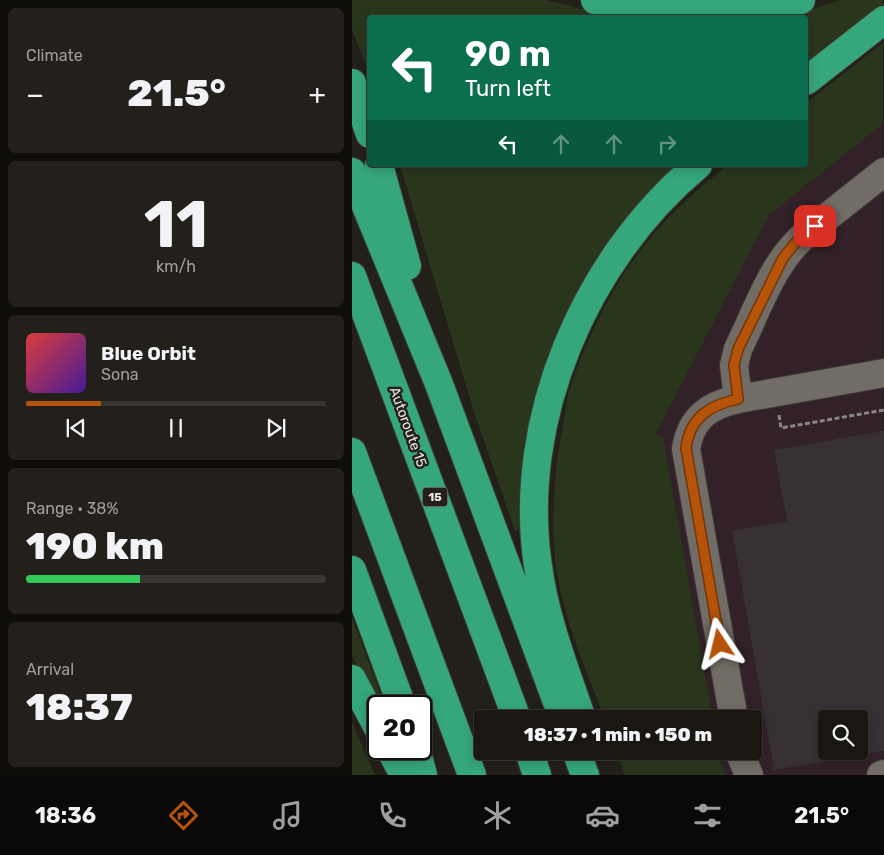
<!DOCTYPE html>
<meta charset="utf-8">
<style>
:root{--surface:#1a1713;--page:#23201c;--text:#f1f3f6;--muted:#9f9fa0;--line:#383633;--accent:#b45309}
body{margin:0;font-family:Rubik,sans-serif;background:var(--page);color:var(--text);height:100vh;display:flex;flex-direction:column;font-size:19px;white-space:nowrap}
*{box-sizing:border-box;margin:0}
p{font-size:16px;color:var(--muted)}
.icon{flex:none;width:28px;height:28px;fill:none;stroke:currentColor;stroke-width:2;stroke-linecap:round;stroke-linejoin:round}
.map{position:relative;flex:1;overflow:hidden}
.drawer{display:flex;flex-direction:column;gap:8px;padding:8px;background:#0e0d0a;width:352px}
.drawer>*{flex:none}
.guide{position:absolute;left:15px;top:15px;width:441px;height:152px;border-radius:5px;box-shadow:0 2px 12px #0003,0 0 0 1px var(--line);background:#0b6e4f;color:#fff;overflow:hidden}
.fabs{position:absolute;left:466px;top:710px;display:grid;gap:10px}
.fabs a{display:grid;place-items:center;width:50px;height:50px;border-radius:5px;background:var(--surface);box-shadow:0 2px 12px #0003,0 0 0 1px var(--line);font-size:25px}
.speed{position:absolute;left:15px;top:695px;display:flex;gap:10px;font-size:25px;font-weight:700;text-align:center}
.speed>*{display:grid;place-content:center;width:65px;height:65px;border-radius:50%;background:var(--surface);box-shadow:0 2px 12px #0003,0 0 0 1px var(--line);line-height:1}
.speed .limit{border:2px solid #111;border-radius:8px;background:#fff;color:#111}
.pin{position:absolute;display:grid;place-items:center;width:42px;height:42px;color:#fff;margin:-21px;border-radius:10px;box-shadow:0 2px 8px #0006}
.me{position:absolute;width:55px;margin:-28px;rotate:350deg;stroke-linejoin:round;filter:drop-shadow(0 0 4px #0008)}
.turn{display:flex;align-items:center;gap:18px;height:105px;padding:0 15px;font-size:22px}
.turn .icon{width:65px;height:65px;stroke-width:2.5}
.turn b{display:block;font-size:35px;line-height:42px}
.lanes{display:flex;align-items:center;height:48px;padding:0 15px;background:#0003;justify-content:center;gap:25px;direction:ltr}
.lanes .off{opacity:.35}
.big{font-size:38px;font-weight:800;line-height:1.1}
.drawer .widget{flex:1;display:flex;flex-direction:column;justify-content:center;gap:8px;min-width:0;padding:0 18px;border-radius:8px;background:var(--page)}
.drawer .dial{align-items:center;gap:0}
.dial b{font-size:65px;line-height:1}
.song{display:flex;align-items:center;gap:15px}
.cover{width:60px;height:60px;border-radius:8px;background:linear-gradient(135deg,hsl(0 70% 55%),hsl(260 70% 35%))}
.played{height:5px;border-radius:2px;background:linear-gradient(90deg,var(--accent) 25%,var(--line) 25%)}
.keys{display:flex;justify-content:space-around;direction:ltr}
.heat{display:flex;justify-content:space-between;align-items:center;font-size:28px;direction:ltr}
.charge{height:8px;border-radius:4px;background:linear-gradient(90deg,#34c759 38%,var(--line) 0)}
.trip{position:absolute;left:122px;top:710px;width:288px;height:50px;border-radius:5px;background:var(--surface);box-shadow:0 2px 12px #0003,0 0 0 1px var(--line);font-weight:800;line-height:50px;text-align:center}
.dock{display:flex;height:80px;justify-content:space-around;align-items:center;background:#0a0908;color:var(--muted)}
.dock .icon{width:35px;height:35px}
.dock .selected{color:var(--accent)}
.dock b{font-size:22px;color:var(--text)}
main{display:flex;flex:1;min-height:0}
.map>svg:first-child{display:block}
.commercial{fill:#322128;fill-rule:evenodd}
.green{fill:#29361c}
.building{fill:#373035}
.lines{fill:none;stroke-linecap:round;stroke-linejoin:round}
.minor-casing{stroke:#3e3a36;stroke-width:30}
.highway-casing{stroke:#3e3a36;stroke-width:30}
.path{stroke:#898681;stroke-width:3;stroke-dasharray:5 2.5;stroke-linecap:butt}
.minor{stroke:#716c65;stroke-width:28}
.highway{stroke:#36a67b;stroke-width:28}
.route-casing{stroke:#753606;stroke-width:12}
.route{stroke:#b45309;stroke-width:9}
.labels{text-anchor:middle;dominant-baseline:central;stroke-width:5;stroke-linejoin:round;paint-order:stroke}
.shield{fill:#231f19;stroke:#b0ada8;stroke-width:1}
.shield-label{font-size:12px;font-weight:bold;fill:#edeae6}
.street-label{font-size:14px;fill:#edeae6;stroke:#231f19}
</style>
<main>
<section class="drawer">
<div class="widget"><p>Climate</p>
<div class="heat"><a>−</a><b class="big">21.5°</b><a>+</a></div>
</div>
<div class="widget dial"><b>11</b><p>km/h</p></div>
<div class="widget">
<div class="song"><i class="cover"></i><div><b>Blue Orbit</b><p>Sona</p></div></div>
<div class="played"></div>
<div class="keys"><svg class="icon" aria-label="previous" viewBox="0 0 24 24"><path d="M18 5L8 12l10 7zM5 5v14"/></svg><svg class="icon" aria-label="pause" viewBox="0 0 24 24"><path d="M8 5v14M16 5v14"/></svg><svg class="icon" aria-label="next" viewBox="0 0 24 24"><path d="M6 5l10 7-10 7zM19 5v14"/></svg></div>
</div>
<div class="widget"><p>Range · 38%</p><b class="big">190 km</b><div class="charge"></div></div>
<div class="widget"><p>Arrival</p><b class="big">18:37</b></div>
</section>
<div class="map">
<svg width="532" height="775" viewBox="0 0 532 775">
<rect width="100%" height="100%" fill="#231f19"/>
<path class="commercial" d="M531,124V775H321L317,751H401V719H312L297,448L417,215ZM475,719H508V751H475Z"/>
<g class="green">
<path d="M0,0H194L261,17L18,18L17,74L0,29Z"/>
<path d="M489,0H531V5L454,66V18H434Z"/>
<path d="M531,43V124L417,215L304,434L311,437L361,719H253C236,675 214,625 206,579C197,530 202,473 211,424C213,413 214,401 217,391C236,335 262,280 301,235C323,209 349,186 376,165H454V103Z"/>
<path d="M48,165H331L202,344L185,390L177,439L171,527L163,531L121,409Z"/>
<path d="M0,618L33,706H28L0,656Z"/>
<path d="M0,722L23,775H0Z"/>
<path d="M264,751H367L373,775H273Z"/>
</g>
<path class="building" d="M532,431V751L508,755V719H475V761L422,770L380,531L435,521L422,450Z"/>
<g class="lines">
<defs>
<g id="minor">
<path d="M532,172L455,233C420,262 406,309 386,349L382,365L386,399L532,373"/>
<path d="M382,719L334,449C339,417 358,405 386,399"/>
<path d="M387,751L397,775"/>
<path d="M529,775L532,774"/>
</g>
<g id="highway">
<path d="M243,0C312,14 380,18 449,0"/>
<path d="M454,81L532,20"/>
<path d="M0,83L18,134"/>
<path d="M27,165L55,266"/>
<path d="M0,172L87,384L205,702"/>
<path d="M0,276L165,719"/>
<path d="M0,452L120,775"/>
<path d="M0,570L50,706"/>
<path d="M0,679L26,728"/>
<path d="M230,719C213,669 193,619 186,566C164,420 233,259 346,165"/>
<path d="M38,749L52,775"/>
<path d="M64,749L71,775"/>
<path d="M177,751L185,775"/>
<path d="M224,751L233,775"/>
</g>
</defs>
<use href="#minor" class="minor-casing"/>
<use href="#highway" class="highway-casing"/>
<path class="path" d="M427,415L429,428L532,410"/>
<use href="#minor" class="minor"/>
<use href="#highway" class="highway"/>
</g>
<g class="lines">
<defs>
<path id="route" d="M368,644L334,448C338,417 358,405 386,399L382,365L386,349L431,258L444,242L463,226"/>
</defs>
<use href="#route" class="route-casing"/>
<use href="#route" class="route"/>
</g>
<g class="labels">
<rect class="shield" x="70.5" y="487.5" width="25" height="19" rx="4"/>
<g class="shield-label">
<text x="83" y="497">15</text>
</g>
<g class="street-label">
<text transform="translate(56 427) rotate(70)">Autoroute 15</text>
</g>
</g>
</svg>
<div class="fabs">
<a><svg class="icon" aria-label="search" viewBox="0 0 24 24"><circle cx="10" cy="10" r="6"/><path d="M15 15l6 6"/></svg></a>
</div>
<div class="speed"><div class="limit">20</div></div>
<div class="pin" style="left:463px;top:226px;background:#d93025"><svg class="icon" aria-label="arrive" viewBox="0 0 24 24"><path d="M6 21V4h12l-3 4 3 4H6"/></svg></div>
<svg class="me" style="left:368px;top:644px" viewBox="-20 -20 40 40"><path d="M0-17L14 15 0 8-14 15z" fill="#b45309" stroke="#fff" stroke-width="4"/></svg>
<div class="trip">18:37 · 1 min · 150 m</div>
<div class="guide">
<div class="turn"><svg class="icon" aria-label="left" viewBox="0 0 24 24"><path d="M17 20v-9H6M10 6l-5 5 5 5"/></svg><div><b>90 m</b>Turn left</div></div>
<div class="lanes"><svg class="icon" aria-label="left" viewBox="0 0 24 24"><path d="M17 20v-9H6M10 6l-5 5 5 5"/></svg><svg class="icon off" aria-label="ahead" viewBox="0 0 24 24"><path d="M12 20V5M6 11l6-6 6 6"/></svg><svg class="icon off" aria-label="ahead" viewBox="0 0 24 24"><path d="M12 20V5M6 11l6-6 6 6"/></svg><svg class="icon off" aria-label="right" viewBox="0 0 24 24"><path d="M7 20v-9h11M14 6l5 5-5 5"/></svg></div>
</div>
</div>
</main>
<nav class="dock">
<b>18:36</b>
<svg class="icon selected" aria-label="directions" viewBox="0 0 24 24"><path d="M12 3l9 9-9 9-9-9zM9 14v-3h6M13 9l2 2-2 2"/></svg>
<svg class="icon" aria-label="music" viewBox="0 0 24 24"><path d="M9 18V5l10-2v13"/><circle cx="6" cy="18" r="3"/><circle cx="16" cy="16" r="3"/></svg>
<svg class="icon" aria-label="phone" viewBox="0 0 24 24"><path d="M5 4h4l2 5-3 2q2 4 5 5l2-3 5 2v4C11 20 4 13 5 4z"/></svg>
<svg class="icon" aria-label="climate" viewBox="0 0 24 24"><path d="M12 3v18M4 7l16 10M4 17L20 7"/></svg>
<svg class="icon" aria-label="car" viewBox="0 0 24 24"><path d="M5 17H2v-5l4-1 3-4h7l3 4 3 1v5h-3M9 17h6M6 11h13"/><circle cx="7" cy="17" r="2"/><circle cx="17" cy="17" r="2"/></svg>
<svg class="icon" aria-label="filters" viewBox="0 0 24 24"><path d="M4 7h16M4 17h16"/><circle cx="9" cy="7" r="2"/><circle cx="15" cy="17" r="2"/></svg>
<b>21.5°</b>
</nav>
